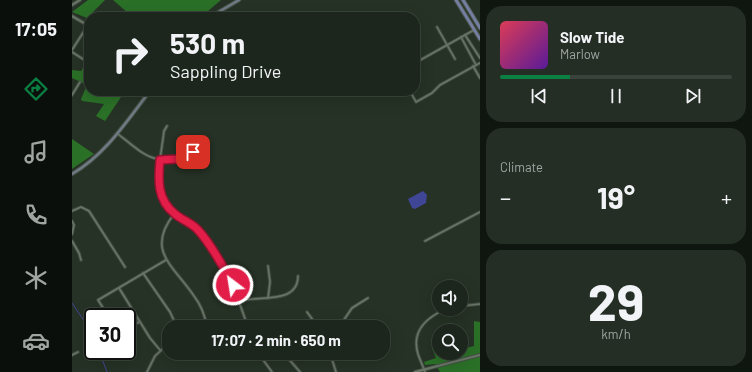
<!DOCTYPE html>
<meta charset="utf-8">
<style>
:root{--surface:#1c261c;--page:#252e25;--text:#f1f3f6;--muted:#a0a5a3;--line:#3a433b;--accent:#0b8043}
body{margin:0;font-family:Barlow,sans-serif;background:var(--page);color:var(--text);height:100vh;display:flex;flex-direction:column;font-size:15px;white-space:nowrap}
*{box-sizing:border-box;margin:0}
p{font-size:13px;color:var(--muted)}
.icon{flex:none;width:22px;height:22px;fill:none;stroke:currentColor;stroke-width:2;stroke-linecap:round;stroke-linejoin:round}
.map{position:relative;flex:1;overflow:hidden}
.panel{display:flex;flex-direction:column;gap:6px;padding:6px;background:#0f150f;width:272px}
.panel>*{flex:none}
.top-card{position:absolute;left:12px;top:12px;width:336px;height:84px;border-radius:16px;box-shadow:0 4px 16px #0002,0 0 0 1px var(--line);background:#1c261c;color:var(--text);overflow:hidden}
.fabs{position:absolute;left:360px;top:280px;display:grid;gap:8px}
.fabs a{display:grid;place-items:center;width:36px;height:36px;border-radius:50%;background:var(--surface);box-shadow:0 4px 16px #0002,0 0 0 1px var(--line);font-size:20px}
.speed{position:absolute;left:12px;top:308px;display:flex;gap:8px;font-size:20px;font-weight:700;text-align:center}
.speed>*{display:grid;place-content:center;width:52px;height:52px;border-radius:50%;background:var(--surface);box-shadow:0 4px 16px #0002,0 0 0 1px var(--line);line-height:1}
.speed .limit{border:2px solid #111;border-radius:6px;background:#fff;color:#111}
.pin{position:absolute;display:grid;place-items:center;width:34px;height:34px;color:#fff;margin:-17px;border-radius:8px;box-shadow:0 2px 6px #0006}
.me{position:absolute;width:44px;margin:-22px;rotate:329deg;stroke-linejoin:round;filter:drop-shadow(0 0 3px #0008)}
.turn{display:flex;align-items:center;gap:14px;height:84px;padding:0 20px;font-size:18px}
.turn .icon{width:52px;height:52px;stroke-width:2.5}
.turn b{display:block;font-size:28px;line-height:34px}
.big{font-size:30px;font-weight:700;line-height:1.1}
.panel .widget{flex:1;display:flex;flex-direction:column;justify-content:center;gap:6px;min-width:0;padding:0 14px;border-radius:16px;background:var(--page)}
.panel .dial{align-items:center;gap:0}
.dial b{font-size:52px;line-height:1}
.song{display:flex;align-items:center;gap:12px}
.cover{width:48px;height:48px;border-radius:6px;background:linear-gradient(135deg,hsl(350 70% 55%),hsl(270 70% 35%))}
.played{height:4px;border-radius:2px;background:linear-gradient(90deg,var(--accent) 30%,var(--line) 30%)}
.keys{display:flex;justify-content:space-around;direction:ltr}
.heat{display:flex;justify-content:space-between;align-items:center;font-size:22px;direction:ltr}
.trip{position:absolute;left:90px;top:320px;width:228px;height:40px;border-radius:16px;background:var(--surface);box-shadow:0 4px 16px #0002,0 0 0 1px var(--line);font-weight:700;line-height:40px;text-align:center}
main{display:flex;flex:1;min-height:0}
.dock{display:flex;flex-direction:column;width:72px;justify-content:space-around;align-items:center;background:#0b0f0b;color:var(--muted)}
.dock .icon{width:28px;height:28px}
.dock .current{color:var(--accent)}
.dock b{font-size:18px;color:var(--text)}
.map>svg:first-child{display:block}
.forest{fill:#2a7027}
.water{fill:#404696}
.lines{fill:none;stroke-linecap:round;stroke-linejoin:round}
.stream{stroke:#404696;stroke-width:1}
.minor-casing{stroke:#454f44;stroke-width:3.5}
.tertiary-casing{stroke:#454f44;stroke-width:4}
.secondary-casing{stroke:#454f44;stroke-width:4.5}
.primary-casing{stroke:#454f44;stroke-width:5}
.minor{stroke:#697667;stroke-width:1.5}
.tertiary{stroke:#697667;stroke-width:2}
.secondary{stroke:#6e7a84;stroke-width:2.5}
.primary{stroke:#737ea0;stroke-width:3}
.route-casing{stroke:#92132f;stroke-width:10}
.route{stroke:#e11d48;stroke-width:7}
</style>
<main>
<nav class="dock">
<b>17:05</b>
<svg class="icon current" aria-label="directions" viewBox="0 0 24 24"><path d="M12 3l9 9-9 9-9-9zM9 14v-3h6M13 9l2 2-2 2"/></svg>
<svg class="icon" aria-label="music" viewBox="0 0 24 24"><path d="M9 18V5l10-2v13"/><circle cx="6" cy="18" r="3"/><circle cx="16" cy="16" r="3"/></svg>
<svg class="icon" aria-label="phone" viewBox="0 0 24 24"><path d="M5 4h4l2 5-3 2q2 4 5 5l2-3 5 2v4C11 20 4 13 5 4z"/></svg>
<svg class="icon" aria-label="climate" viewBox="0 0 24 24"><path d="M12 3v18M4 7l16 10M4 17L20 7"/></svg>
<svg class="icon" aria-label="car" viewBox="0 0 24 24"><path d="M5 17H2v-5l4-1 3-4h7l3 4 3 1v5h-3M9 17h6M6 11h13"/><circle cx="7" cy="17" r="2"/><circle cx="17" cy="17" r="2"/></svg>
</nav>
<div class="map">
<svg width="408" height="372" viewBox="0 0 408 372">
<rect width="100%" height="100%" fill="#263225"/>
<g class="forest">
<path d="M16,0H33L15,18L0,12Z"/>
<path d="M41,0H149L129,17H57L56,13Z"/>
<path d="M17,59V91H53L33,121L24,116L32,104L10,101L9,99L15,85L0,78V70L9,71Z"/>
<path d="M0,139L22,154L0,169Z"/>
<path d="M402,321L408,322V372H368L363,364L353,365L352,362L364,358L360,348L364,337L367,335V353H389V349L402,346Z"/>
</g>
<path class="water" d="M351,191L355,195L354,203L343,209L340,208L336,199Z"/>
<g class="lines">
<g class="stream">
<path d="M0,303L21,334"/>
<path d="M27,351L35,372"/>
</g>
<defs>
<g id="minor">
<path d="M365,27L383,59"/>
<path d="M393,35L408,58"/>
<path d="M389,37L404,65"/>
<path d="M0,50L16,25"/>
<path d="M0,52L14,61"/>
<path d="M343,63L402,30"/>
<path d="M401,66L408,78"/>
<path d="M338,91L344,102L360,93L368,85L408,63"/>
<path d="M0,95L8,82"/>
<path d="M95,126L92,131C89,159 78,192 102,213C110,221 121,224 128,233L161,285L176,327"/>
<path d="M46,134C76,158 83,167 121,152"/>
<path d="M0,211L9,207L17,211L53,267"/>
<path d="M102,214C73,251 102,266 122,296C129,305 133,316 135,327"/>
<path d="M0,221L2,225L0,234"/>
<path d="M0,241L7,253L9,260"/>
<path d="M353,241L408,212"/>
<path d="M71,273L98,312L105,327"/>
<path d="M158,279L166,274L168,276L160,282"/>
<path d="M47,288L78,338L88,350"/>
<path d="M196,298L198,282L196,266"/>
<path d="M168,301C186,295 226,305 226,276"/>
<path d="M389,306L408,304"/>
<path d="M235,312L246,327"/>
<path d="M37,317L26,300L94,260"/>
<path d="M170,327L187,323L201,325"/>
<path d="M267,327L280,308L296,298"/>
<path d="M55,329L67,322"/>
<path d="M186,353L200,372"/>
<path d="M258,353L264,372"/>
<path d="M0,355L6,352"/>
<path d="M215,357L228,372"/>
<path d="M75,372L83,356L97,343"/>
<path d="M353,372C351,366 348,360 346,354C339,331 355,317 374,309"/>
</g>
<g id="tertiary">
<path d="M0,5L8,0"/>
<path d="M0,16L17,26"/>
<path d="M343,372L408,355"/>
</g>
<g id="secondary">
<path d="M138,17L167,0"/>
<path d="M0,174C34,154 54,122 78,91"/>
</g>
<g id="primary">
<path d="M384,0L408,39"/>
<path d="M391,0L408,28"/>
</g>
</defs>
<use href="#minor" class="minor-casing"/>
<use href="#tertiary" class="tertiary-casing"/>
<use href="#secondary" class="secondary-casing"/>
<use href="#primary" class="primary-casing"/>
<use href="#minor" class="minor"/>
<use href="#tertiary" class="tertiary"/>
<use href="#secondary" class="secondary"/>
<use href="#primary" class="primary"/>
</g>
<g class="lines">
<defs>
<path id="route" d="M121,152L105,159L88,160C86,180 85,200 103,214C110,220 120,223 126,230C139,244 152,268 161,285"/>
</defs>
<use href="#route" class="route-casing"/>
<use href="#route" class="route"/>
</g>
</svg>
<div class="fabs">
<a><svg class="icon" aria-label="sound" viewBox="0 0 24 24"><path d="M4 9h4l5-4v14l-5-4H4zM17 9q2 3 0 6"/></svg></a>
<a><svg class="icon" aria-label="search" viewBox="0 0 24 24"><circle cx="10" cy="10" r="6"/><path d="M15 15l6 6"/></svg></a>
</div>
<div class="speed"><div class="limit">30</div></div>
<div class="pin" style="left:121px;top:152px;background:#d93025"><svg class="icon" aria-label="arrive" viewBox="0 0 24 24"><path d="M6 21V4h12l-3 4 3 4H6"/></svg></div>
<svg class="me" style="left:161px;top:285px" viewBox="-20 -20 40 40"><circle r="17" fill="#e11d48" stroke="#fff" stroke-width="3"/><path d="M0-11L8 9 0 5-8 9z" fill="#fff"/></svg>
<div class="trip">17:07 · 2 min · 650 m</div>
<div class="top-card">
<div class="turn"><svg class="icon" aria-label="right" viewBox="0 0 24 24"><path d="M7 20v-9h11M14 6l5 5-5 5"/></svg><div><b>530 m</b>Sappling Drive</div></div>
</div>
</div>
<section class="panel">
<div class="widget">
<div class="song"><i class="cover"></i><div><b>Slow Tide</b><p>Marlow</p></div></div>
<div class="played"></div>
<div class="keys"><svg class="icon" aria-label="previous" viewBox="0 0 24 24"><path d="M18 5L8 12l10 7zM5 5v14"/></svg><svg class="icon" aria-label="pause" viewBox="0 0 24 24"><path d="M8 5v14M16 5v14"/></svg><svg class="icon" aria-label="next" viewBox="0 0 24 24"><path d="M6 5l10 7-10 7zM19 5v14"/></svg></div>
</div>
<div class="widget"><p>Climate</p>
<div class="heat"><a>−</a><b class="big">19°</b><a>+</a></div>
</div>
<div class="widget dial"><b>29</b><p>km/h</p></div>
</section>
</main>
